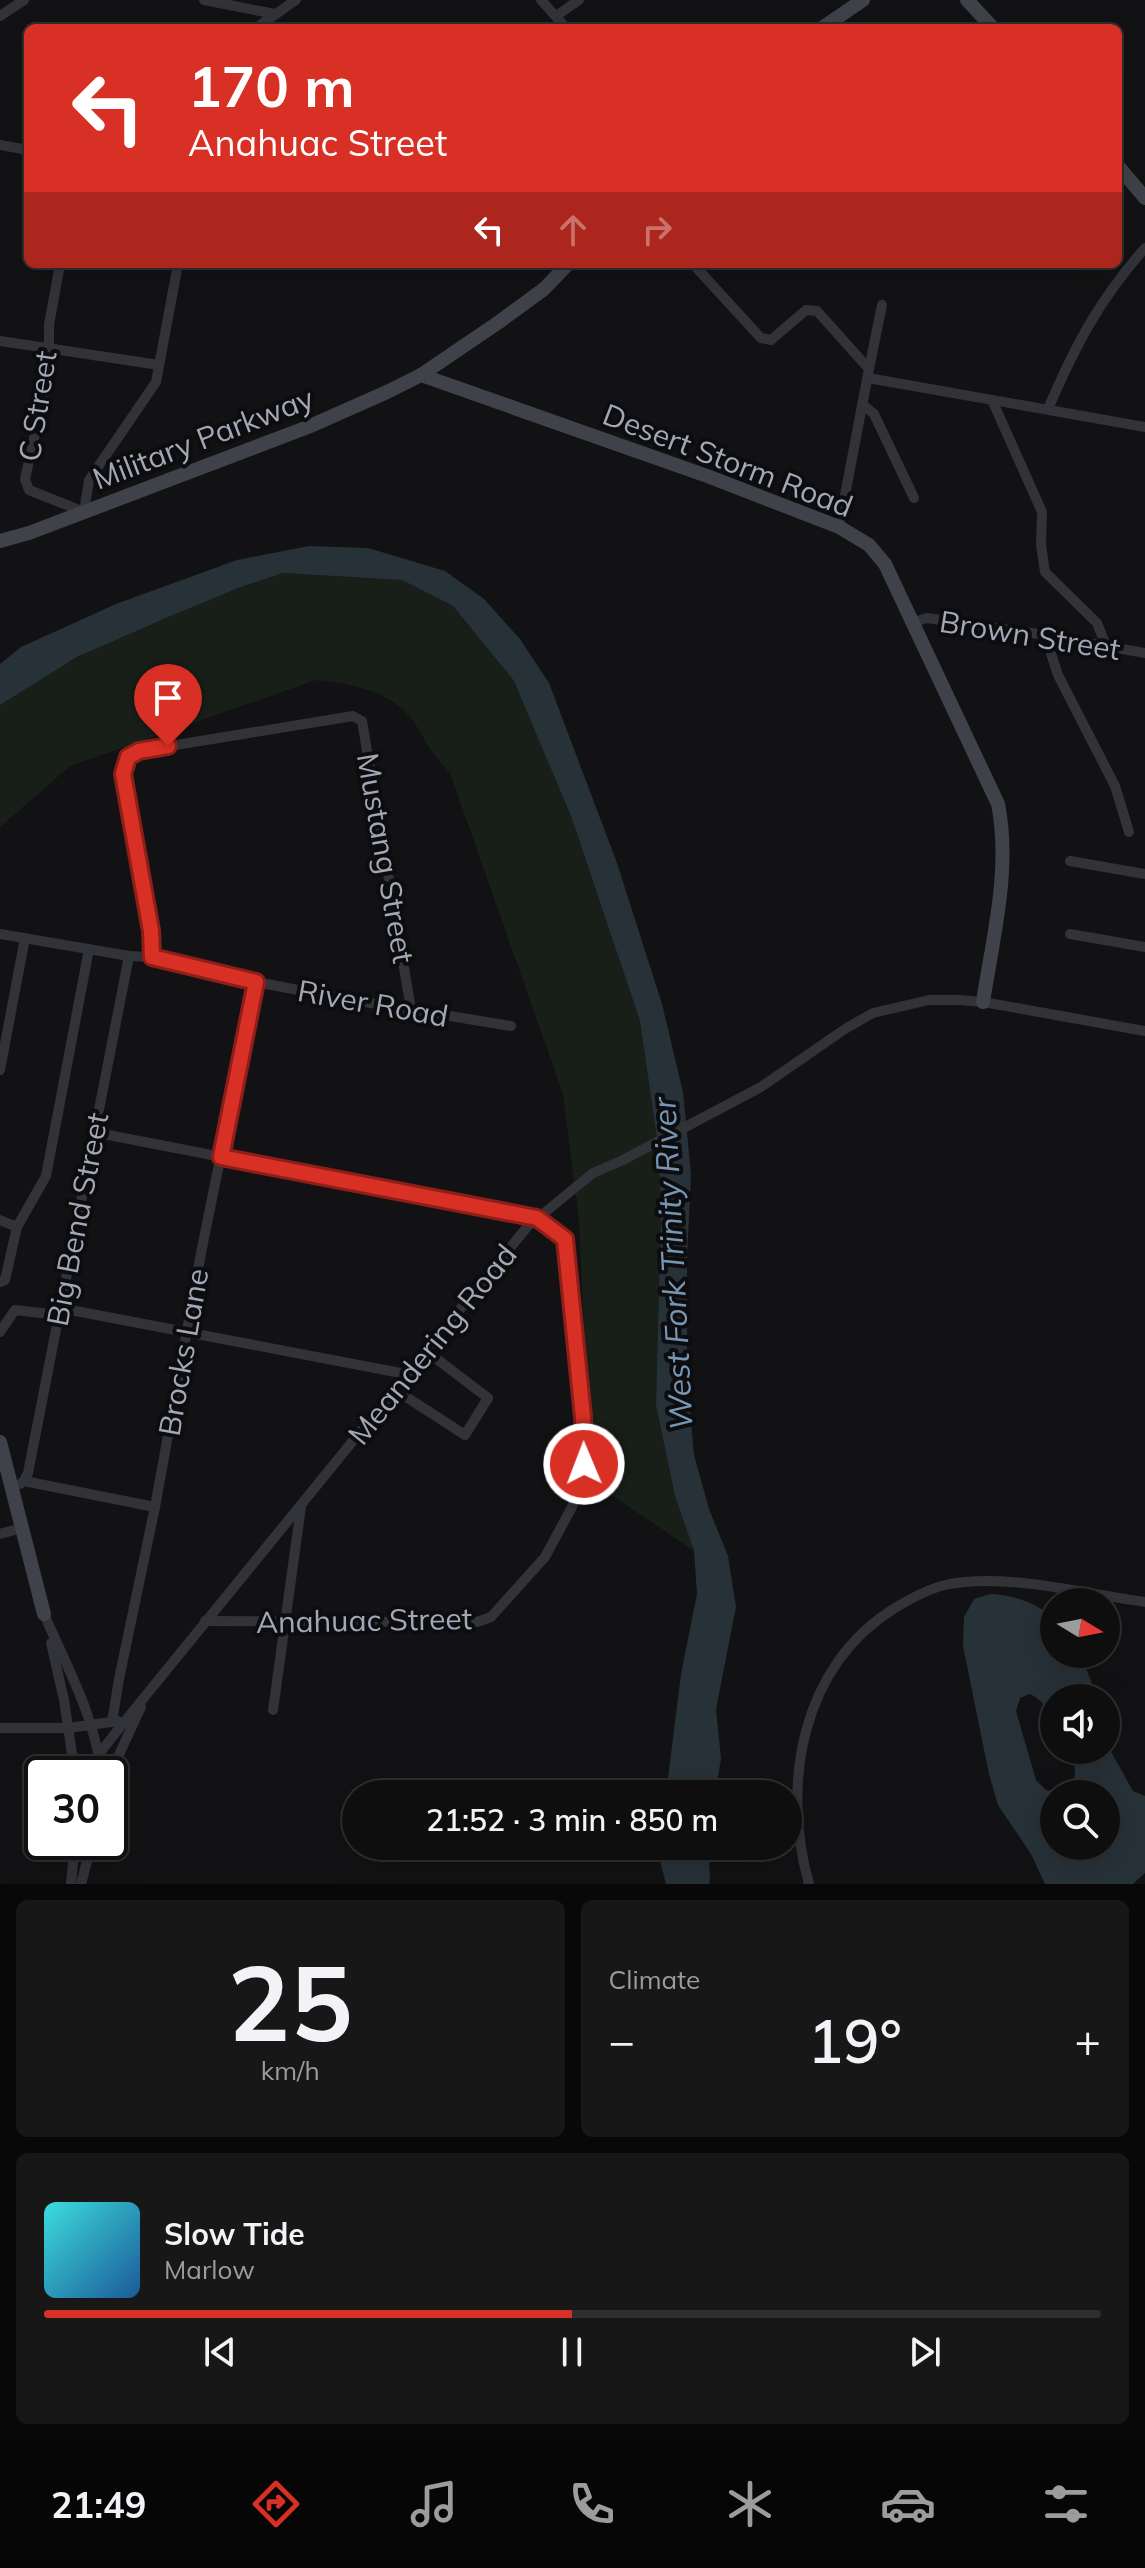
<!DOCTYPE html>
<meta charset="utf-8">
<style>
:root{--surface:#0e0e0f;--page:#171718;--text:#f1f3f6;--muted:#9b9c9e;--line:#2e2e2f;--accent:#d93025}
body{margin:0;font-family:Mulish,sans-serif;background:var(--page);color:var(--text);height:100vh;display:flex;flex-direction:column;font-size:30px;white-space:nowrap}
*{box-sizing:border-box;margin:0}
p{font-size:26px;color:var(--muted)}
.icon{flex:none;width:44px;height:44px;fill:none;stroke:currentColor;stroke-width:2;stroke-linecap:round;stroke-linejoin:round}
.map{position:relative;height:1884px;overflow:hidden}
.side{display:flex;flex-direction:column;gap:16px;padding:16px;background:#080808;flex:1}
.side>*{flex:none}
.hud{position:absolute;left:24px;top:24px;width:1098px;height:244px;border-radius:12px;box-shadow:0 8px 32px #0002,0 0 0 2px var(--line);background:#d93025;color:#fff;overflow:hidden}
.needle{width:52px;rotate:100deg}
.buttons{position:absolute;left:1040px;top:1588px;display:grid;gap:16px}
.buttons a{display:grid;place-items:center;width:80px;height:80px;border-radius:50%;background:var(--surface);box-shadow:0 8px 32px #0002,0 0 0 2px var(--line);font-size:40px}
.speed{position:absolute;left:24px;top:1756px;display:flex;gap:16px;font-size:40px;font-weight:700;text-align:center}
.speed>*{display:grid;place-content:center;width:104px;height:104px;border-radius:50%;background:var(--surface);box-shadow:0 8px 32px #0002,0 0 0 2px var(--line);line-height:1}
.speed .limit{border:4px solid #111;border-radius:12px;background:#fff;color:#111}
.pin{position:absolute;display:grid;place-items:center;width:68px;height:68px;color:#fff;margin:-82px -34px;border-radius:50% 50% 50% 0;rotate:-45deg;box-shadow:0 0 8px #0007}
.pin .icon{rotate:45deg}
.me{position:absolute;width:88px;margin:-44px;rotate:359deg;stroke-linejoin:round;filter:drop-shadow(0 0 6px #0008)}
.turn{display:flex;align-items:center;gap:28px;height:168px;padding:0 32px;font-size:36px}
.turn .icon{width:104px;height:104px;stroke-width:2.5}
.turn b{display:block;font-size:56px;line-height:68px}
.lanes{display:flex;align-items:center;height:76px;padding:0 32px;background:#0003;justify-content:center;gap:40px;direction:ltr}
.lanes .off{opacity:.35}
.big{font-size:60px;font-weight:600;line-height:1.1}
.side .card{flex:1;display:flex;flex-direction:column;justify-content:center;gap:12px;min-width:0;padding:0 28px;border-radius:12px;background:var(--page)}
.side .dial{align-items:center;gap:0}
.dial b{font-size:104px;line-height:1}
.song{display:flex;align-items:center;gap:24px}
.cover{width:96px;height:96px;border-radius:12px;background:linear-gradient(135deg,hsl(180 70% 55%),hsl(210 70% 35%))}
.played{height:8px;border-radius:4px;background:linear-gradient(90deg,var(--accent) 50%,var(--line) 50%)}
.keys{display:flex;justify-content:space-around;direction:ltr}
.heat{display:flex;justify-content:space-between;align-items:center;font-size:44px;direction:ltr}
.side .tiles{flex:1;display:grid;gap:16px;grid-template-columns:1fr 1fr}
.card:last-child{grid-column:span 2}
.trip{position:absolute;left:342px;top:1780px;width:460px;height:80px;border-radius:40px;background:var(--surface);box-shadow:0 8px 32px #0002,0 0 0 2px var(--line);font-weight:600;line-height:80px;text-align:center}
.menu{display:flex;height:128px;justify-content:space-around;align-items:center;background:#060606;color:var(--muted)}
.menu .icon{width:56px;height:56px}
.menu .active{color:var(--accent)}
.menu b{font-size:36px;color:var(--text)}
.map>svg:first-child{display:block}
.green{fill:#181f19}
.water{fill:#273138;fill-rule:evenodd}
.lines{fill:none;stroke-linecap:round;stroke-linejoin:round}
.street{stroke:#323339;stroke-width:10}
.secondary{stroke:#404249;stroke-width:14}
.route-casing{stroke:#8d1f18;stroke-width:20}
.route{stroke:#d93025;stroke-width:14}
.labels{text-anchor:middle;dominant-baseline:central;stroke-width:8;stroke-linejoin:round;paint-order:stroke}
.street-label{font-size:30px;fill:#a2a8b5;stroke:#0d0d0f}
.water-label{font-size:32px;font-style:italic;fill:#7696b4;stroke:#0d0d0f}
</style>
<div class="map">
<svg width="1145" height="1884" viewBox="0 0 1145 1884">
<rect width="100%" height="100%" fill="#121214"/>
<path class="green" d="M283,573L402,580L453,606L514,681L534,727L571,816L640,1021L659,1153L661,1213L656,1405L675,1496L694,1551L591,1481L579,1220L563,1094L450,773C443,765 436,757 430,749C423,738 418,726 409,716C386,690 350,683 316,680L70,766L0,827V705C26,689 52,670 79,657C144,624 214,596 283,573Z"/>
<g class="water">
<path d="M309,546L368,548L445,571L484,599L520,639L549,683L617,863L662,1004L683,1092L691,1174L687,1259V1376L694,1455L709,1509L728,1556L736,1607L716,1709L721,1759L715,1794H666L681,1674L697,1594L694,1551L675,1496L656,1405L661,1213L659,1153L640,1021L571,816L514,681L453,606L402,580L283,573L241,587L168,617L77,657L0,705V664L21,647L116,604L237,560Z"/>
<path d="M990,1594C1015,1595 1034,1603 1054,1617V1654H1081L1097,1698H1054V1730C1048,1713 1048,1703 1030,1694L1020,1698L1016,1711L1036,1780L1046,1790L1061,1792L1070,1789C1078,1775 1076,1763 1067,1750H1106V1736L1110,1750L1133,1791L1145,1796V1873L1133,1884H1045L1031,1854L998,1805L989,1774L963,1646L964,1617L974,1599ZM1054,1794H1106V1846H1054Z"/>
<path d="M659,1846H708L710,1878L709,1884H666L658,1853Z"/>
</g>
<g class="lines">
<g class="street">
<path d="M204,0L275,14"/>
<path d="M541,0L566,28"/>
<path d="M0,16L24,0"/>
<path d="M556,16L579,0"/>
<path d="M256,28L296,0"/>
<path d="M0,145L28,150"/>
<path d="M60,264L49,325V370L25,479L29,490L84,512L89,480L156,382L178,264"/>
<path d="M693,264L761,338L771,340L806,310L817,311L869,369L839,527"/>
<path d="M0,341L159,365"/>
<path d="M869,369L882,305"/>
<path d="M868,378L1145,427"/>
<path d="M992,400L1042,512L1041,545L1045,572L1097,623L1106,646"/>
<path d="M862,404L874,414L914,498"/>
<path d="M1048,409C1075,346 1099,300 1145,248"/>
<path d="M914,622L927,618L1045,635L1145,653"/>
<path d="M1045,635L1058,675L1115,786L1129,832"/>
<path d="M1070,861L1145,874"/>
<path d="M0,934L129,956L152,957L256,982L340,998L511,1026"/>
<path d="M1070,934L1145,947"/>
<path d="M152,957L151,931L124,785C123,767 121,760 139,751L353,716L362,721L411,1009"/>
<path d="M0,1070L25,938"/>
<path d="M93,1132L537,1218L565,1239L583,1417L585,1449L581,1480L572,1507L545,1557L491,1617L477,1622L205,1621"/>
<path d="M0,1220L17,1227"/>
<path d="M0,1282L5,1280L17,1227L46,1176L89,949"/>
<path d="M60,1308L406,1374"/>
<path d="M0,1332L15,1310L58,1315"/>
<path d="M394,1389L465,1435L488,1398L425,1350"/>
<path d="M585,1449L607,1472"/>
<path d="M24,1481L28,1473L129,956"/>
<path d="M20,1484L24,1481L155,1507"/>
<path d="M0,1534L22,1528"/>
<path d="M44,1614C66,1665 96,1718 101,1774"/>
<path d="M51,1643L64,1700L75,1774"/>
<path d="M273,1710L301,1507"/>
<path d="M112,1722L119,1679L155,1507L202,1248L256,982"/>
<path d="M0,1728H68L118,1721"/>
<path d="M91,1774L99,1754L125,1721L527,1227L593,1173L623,1160L761,1087L845,1029L873,1013L929,1000H960L983,1002L1145,1031"/>
<path d="M110,1774L141,1707"/>
<path d="M71,1884L75,1842"/>
<path d="M81,1884L92,1842"/>
<path d="M809,1884C781,1784 801,1666 895,1608C910,1599 928,1589 945,1585C1004,1572 1085,1594 1145,1602"/>
</g>
<g class="secondary">
<path d="M967,0L993,28"/>
<path d="M822,28L863,0"/>
<path d="M1118,166L1145,198"/>
<path d="M421,375L710,477L839,527L869,545L885,564L998,804C1011,869 993,937 983,1002"/>
<path d="M0,541L29,533L308,427L387,392L421,375L499,322L544,289L568,264"/>
<path d="M0,1442L44,1614"/>
</g>
</g>
<g class="lines">
<defs>
<path id="route" d="M168,746L139,751L128,757L123,774L151,931L152,957L256,982L221,1157L537,1218L565,1239L583,1417L584,1464"/>
</defs>
<use href="#route" class="route-casing"/>
<use href="#route" class="route"/>
</g>
<g class="labels">
<g class="street-label">
<text transform="translate(37 406) rotate(-81)">C Street</text>
<text transform="translate(203 438) rotate(-21)">Military Parkway</text>
<text transform="translate(728 460) rotate(21)">Desert Storm Road</text>
<text transform="translate(1030 635) rotate(9)">Brown Street</text>
<text transform="translate(386 858) rotate(80)">Mustang Street</text>
<text transform="translate(373 1003) rotate(10)">River Road</text>
<text transform="translate(77 1219) rotate(-79)">Big Bend Street</text>
<text transform="translate(432 1344) rotate(-51)">Meandering Road</text>
<text transform="translate(183 1352) rotate(-80)">Brocks Lane</text>
<text transform="translate(364 1620) rotate(-1)">Anahuac Street</text>
</g>
<g class="water-label">
<text transform="translate(672 1264) rotate(-93)">West Fork Trinity River</text>
</g>
</g>
</svg>
<div class="buttons">
<a><svg class="needle" viewBox="-14 -14 28 28"><path d="M0-13l5 13h-10z" fill="#e53935"/><path d="M0 13l5-13h-10z" fill="#9b9c9e"/></svg></a>
<a><svg class="icon" aria-label="sound" viewBox="0 0 24 24"><path d="M4 9h4l5-4v14l-5-4H4zM17 9q2 3 0 6"/></svg></a>
<a><svg class="icon" aria-label="search" viewBox="0 0 24 24"><circle cx="10" cy="10" r="6"/><path d="M15 15l6 6"/></svg></a>
</div>
<div class="speed"><div class="limit">30</div></div>
<div class="pin" style="left:168px;top:746px;background:#d93025"><svg class="icon" aria-label="arrive" viewBox="0 0 24 24"><path d="M6 21V4h12l-3 4 3 4H6"/></svg></div>
<svg class="me" style="left:584px;top:1464px" viewBox="-20 -20 40 40"><circle r="17" fill="#d93025" stroke="#fff" stroke-width="3"/><path d="M0-11L8 9 0 5-8 9z" fill="#fff"/></svg>
<div class="trip">21:52 · 3 min · 850 m</div>
<div class="hud">
<div class="turn"><svg class="icon" aria-label="left" viewBox="0 0 24 24"><path d="M17 20v-9H6M10 6l-5 5 5 5"/></svg><div><b>170 m</b>Anahuac Street</div></div>
<div class="lanes"><svg class="icon" aria-label="left" viewBox="0 0 24 24"><path d="M17 20v-9H6M10 6l-5 5 5 5"/></svg><svg class="icon off" aria-label="ahead" viewBox="0 0 24 24"><path d="M12 20V5M6 11l6-6 6 6"/></svg><svg class="icon off" aria-label="right" viewBox="0 0 24 24"><path d="M7 20v-9h11M14 6l5 5-5 5"/></svg></div>
</div>
</div>
<section class="side">
<div class="tiles">
<div class="card dial"><b>25</b><p>km/h</p></div>
<div class="card"><p>Climate</p>
<div class="heat"><a>−</a><b class="big">19°</b><a>+</a></div>
</div>
<div class="card">
<div class="song"><i class="cover"></i><div><b>Slow Tide</b><p>Marlow</p></div></div>
<div class="played"></div>
<div class="keys"><svg class="icon" aria-label="previous" viewBox="0 0 24 24"><path d="M18 5L8 12l10 7zM5 5v14"/></svg><svg class="icon" aria-label="pause" viewBox="0 0 24 24"><path d="M8 5v14M16 5v14"/></svg><svg class="icon" aria-label="next" viewBox="0 0 24 24"><path d="M6 5l10 7-10 7zM19 5v14"/></svg></div>
</div>
</div>
</section>
<nav class="menu">
<b>21:49</b>
<svg class="icon active" aria-label="directions" viewBox="0 0 24 24"><path d="M12 3l9 9-9 9-9-9zM9 14v-3h6M13 9l2 2-2 2"/></svg>
<svg class="icon" aria-label="music" viewBox="0 0 24 24"><path d="M9 18V5l10-2v13"/><circle cx="6" cy="18" r="3"/><circle cx="16" cy="16" r="3"/></svg>
<svg class="icon" aria-label="phone" viewBox="0 0 24 24"><path d="M5 4h4l2 5-3 2q2 4 5 5l2-3 5 2v4C11 20 4 13 5 4z"/></svg>
<svg class="icon" aria-label="climate" viewBox="0 0 24 24"><path d="M12 3v18M4 7l16 10M4 17L20 7"/></svg>
<svg class="icon" aria-label="car" viewBox="0 0 24 24"><path d="M5 17H2v-5l4-1 3-4h7l3 4 3 1v5h-3M9 17h6M6 11h13"/><circle cx="7" cy="17" r="2"/><circle cx="17" cy="17" r="2"/></svg>
<svg class="icon" aria-label="filters" viewBox="0 0 24 24"><path d="M4 7h16M4 17h16"/><circle cx="9" cy="7" r="2"/><circle cx="15" cy="17" r="2"/></svg>
</nav>
